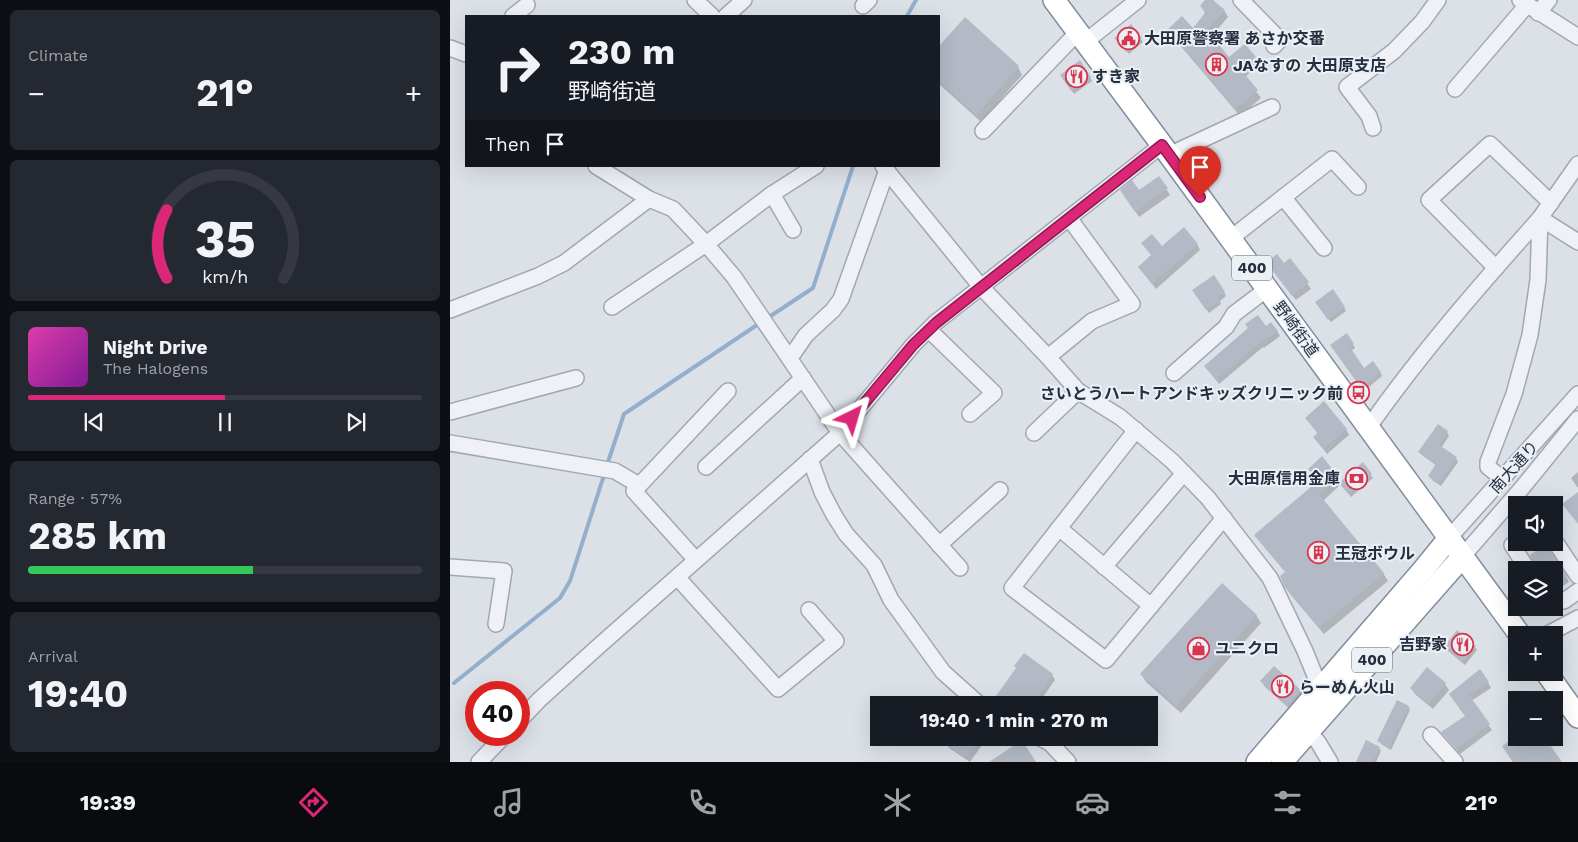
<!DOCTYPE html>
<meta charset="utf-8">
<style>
:root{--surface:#171b24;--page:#242831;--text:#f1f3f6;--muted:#9ea1a6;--line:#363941;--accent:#db2777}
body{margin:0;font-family:"Work Sans","Noto Sans JP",sans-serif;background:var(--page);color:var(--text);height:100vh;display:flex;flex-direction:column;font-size:19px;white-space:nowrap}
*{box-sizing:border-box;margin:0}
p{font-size:16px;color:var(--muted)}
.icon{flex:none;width:28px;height:28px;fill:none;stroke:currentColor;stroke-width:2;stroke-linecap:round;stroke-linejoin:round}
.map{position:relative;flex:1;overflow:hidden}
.sheet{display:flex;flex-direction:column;gap:10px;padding:10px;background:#0d0f14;width:450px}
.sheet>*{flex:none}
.guide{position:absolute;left:15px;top:15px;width:475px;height:152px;border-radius:0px;box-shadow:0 5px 20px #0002;background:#171b24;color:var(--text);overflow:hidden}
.controls{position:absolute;left:1058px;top:496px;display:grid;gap:10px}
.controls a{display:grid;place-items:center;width:55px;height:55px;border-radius:0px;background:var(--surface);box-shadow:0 5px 20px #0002;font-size:25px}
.speed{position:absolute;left:15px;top:681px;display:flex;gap:10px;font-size:25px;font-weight:700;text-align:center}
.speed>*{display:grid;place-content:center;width:65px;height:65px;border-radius:50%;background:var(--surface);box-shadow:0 5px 20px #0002;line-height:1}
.speed .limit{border:8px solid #d22;background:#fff;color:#111}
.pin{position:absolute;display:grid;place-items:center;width:42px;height:42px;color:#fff;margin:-51px -21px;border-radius:50% 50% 50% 0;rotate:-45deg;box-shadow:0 0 5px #0007}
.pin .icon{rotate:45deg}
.me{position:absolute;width:55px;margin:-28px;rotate:40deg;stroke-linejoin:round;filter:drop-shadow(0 0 4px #0008)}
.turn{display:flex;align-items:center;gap:18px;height:105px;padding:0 20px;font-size:22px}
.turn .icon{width:65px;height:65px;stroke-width:2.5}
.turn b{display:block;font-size:35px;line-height:42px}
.then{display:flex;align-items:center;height:48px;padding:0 20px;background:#0003;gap:10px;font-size:19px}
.big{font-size:38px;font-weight:700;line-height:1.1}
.sheet .card{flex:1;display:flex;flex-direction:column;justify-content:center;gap:8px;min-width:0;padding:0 18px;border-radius:8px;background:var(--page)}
.sheet .dial{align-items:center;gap:0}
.dial svg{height:130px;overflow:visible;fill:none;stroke:var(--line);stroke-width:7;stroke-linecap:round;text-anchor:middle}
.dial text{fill:var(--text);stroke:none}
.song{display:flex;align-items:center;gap:15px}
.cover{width:60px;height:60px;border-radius:8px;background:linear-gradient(135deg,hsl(320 70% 55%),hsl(290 70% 35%))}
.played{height:5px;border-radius:2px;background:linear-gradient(90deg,var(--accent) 50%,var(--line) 50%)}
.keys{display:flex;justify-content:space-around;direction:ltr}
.heat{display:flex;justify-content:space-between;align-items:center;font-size:28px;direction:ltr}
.charge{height:8px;border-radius:4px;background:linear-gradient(90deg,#34c759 57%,var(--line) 0)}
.trip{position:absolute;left:420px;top:696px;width:288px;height:50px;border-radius:0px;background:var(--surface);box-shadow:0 5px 20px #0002;font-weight:700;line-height:50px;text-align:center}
.tabs{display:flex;height:80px;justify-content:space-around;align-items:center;background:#090b0e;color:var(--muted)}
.tabs .icon{width:35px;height:35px}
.tabs .current{color:var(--accent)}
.tabs b{font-size:22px;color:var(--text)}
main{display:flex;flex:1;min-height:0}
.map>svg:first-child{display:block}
.shadow{fill:#0003}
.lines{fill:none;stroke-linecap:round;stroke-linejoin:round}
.stream{stroke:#93afcb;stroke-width:4}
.building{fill:#b3bac5}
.minor-casing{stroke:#a1a8b2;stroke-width:18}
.highway-casing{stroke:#828e9f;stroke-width:24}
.minor{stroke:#eff1f6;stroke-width:15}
.highway{stroke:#fff;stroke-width:21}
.route-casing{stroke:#8e194d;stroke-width:12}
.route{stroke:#db2777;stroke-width:9}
.labels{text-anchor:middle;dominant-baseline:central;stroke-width:4;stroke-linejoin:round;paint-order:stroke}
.shield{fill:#ebf0f5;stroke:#606876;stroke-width:1}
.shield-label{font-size:15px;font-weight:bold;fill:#242e3f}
.poi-label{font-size:16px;font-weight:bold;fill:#242e3f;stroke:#ebf0f5;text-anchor:start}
.street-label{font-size:16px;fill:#242e3f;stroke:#ebf0f5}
</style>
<main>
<section class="sheet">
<div class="card"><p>Climate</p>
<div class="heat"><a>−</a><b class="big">21°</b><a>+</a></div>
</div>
<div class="card dial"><svg viewBox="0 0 100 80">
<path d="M14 69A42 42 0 1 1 86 69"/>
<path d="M14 69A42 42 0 0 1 14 27" stroke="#db2777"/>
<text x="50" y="56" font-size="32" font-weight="700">35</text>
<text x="50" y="72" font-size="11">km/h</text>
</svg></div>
<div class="card">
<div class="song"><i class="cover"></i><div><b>Night Drive</b><p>The Halogens</p></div></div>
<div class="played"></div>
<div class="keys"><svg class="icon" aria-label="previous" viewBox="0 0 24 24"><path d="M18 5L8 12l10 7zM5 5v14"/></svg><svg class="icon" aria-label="pause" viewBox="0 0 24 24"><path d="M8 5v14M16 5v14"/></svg><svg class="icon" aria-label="next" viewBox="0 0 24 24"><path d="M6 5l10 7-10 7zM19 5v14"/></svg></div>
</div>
<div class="card"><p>Range · 57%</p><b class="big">285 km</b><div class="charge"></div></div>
<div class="card"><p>Arrival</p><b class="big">19:40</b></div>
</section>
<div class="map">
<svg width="1128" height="762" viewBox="0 0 1128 762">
<rect width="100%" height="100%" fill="#dce1e8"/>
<g class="shadow">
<path d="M756,0H761L774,10L778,17L761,37L779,58L794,45L809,65L795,77L811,98L790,116L723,37L719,30H743L755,13L751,6Z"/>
<path d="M515,19L568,67L572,75L531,122L489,84V48Z"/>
<path d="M681,26L693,42L679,54L668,42Z"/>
<path d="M640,77L642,81L624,94L614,79Z"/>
<path d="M709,178L720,195L689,217L675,196L689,192Z"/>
<path d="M692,243L712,247L747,244L750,250L706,289L689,267L702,256Z"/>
<path d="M840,259L861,289L846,300L821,268L833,264Z"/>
<path d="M774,292L776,296L770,301L771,304L759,313L746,294Z"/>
<path d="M869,306L894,307L896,311L881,322Z"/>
<path d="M816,327L827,331L830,336L814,348L813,347L769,384L756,367Z"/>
<path d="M897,335L905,348L901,351L914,370L930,372L932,376L914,391L884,348Z"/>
<path d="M856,418L896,429L899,435L877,454L864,437L868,434Z"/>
<path d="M988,426L997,432L999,436L991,448L1006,458L1008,462L991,486L982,480L980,476L987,466L972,455L970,452Z"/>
<path d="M912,464L923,478L901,497L891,484L873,501L933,573L938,581L874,634L840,594L835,586L836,573L806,535L869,482L859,469L887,476L891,483Z"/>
<path d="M1128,472V488L1121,478Z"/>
<path d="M1081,556L1116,576L1119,582L1104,592V570H1089Z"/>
<path d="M806,615L811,623L731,713L696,682L691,674Z"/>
<path d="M996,647H1025L1027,650L1015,665L998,651Z"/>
<path d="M574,654L602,675L605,680L588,704L589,705H557L551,701L548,696L566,669Z"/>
<path d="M812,682L850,691L853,696L841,710L815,687Z"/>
<path d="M1038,682L1041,688L1021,701L1042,730L1010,754L993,733L1016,717L1004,700Z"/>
<path d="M995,684L999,690L983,709L965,694L961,688Z"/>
<path d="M958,706L960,710L941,750L931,744L929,741Z"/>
<path d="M499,738H537L520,762L499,748L496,743Z"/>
<path d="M1066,738H1093L1110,762H1063L1053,747Z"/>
<path d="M929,748L931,751L926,762H908Z"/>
</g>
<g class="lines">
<g class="stream">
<path d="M457,16L466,0"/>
<path d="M316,319L363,288L403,166"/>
<path d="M157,465L174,414L310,323"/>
<path d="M4,683L110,598L120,581L155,472"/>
</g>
</g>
<g class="building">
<path d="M755,0H763L775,10L757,30L779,57L795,44L806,57L791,70L808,90L785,109L717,30L732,16L743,28L756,12L750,6Z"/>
<path d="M515,17L569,66L526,115L489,81V46Z"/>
<path d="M681,24L692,38L676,52L664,38Z"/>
<path d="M630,60L641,77L621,91L610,75Z"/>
<path d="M709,176L718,188L685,212L670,190L682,180L689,190Z"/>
<path d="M734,227L748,244L702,284L688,267L701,255L691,243L702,234L712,246Z"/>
<path d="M827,254L834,263L840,258L859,282L842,296L816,262Z"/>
<path d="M764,275L775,292L768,297L771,300L756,310L742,290Z"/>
<path d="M883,289L895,307L878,320L865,302Z"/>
<path d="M808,315L816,326L821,322L828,331L810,344L809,343L766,380L754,366L798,328L795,324Z"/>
<path d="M897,333L904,344L900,347L914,368L923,361L931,372L911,388L880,345Z"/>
<path d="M874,401L897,429L873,449L863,437L868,433L855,418Z"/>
<path d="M988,424L998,431L989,445L1007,457L988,484L978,476L986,464L968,452Z"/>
<path d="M872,456L888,476L868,493L934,573L869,628L834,586L830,576L835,572L804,535L868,481L858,469Z"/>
<path d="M913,462L922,474L898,494L889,483Z"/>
<path d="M1128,492V524L1112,504Z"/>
<path d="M1096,544L1117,576L1104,584V570H1087L1080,555Z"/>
<path d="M772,583L807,615L726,706L690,674Z"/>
<path d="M1007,630L1026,646L1013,662L994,647Z"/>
<path d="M574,653L603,674L586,699L595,705H560L546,696L566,668L564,666Z"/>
<path d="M824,666L851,690L837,705L810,681Z"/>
<path d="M977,667L996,683L979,704L960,688Z"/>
<path d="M1030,669L1039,682L1019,695L1040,724L1006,749L991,732L1015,716L999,694Z"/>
<path d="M947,700L959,706L939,747L927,741Z"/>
<path d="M487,738H530L515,758Z"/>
<path d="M1064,738H1095L1112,762H1063L1052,746Z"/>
<path d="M572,740L586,762H539Z"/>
<path d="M916,740L930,747L923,762H906Z"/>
</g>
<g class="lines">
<defs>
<g id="minor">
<path d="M245,0L262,16"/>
<path d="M791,0L830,40L824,46"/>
<path d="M1070,0L1128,37"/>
<path d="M413,6L419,0"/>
<path d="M1088,13L1099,0"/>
<path d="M63,16L77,5"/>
<path d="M276,16L294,0"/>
<path d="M635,42L688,0"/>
<path d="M0,48L16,54"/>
<path d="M1005,89L1077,5"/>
<path d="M923,128L919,116L897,87L944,51L972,22L988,0"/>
<path d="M533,131L628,32"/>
<path d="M719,155L822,107"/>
<path d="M146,166L199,199L223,209L256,244L284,277L390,433L510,568"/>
<path d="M433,166L532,288L598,357L628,391L670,417L722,461L758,498L820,578L855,651L870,688"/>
<path d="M322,194L343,230"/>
<path d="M833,197L874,248"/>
<path d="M780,239L882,159L908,187"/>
<path d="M1046,268L979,200L1040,144L1101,203"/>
<path d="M162,307L256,244L322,194L366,166"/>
<path d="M0,310L88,276L114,263L199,199"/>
<path d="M479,330L544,393L520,414"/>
<path d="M598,357L642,321L682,304L619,218"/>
<path d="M340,358L356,335L383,310L391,299L437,170"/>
<path d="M724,373L776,327L784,314L817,289"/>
<path d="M0,412L126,378"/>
<path d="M918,428C970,354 1030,285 1090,218L1128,242"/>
<path d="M686,430L562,588L656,660L774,518"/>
<path d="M584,433L628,391"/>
<path d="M0,443L165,471L189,485"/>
<path d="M360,459L372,492L384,515L396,534L424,565L441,600L493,672L530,705"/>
<path d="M256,467L353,378"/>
<path d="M1053,479L1038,467V462L1064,394L1080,335L1088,280L1090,218L1128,164"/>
<path d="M609,528L701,606"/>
<path d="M999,538L1128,394"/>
<path d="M1104,540L1128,576"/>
<path d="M489,545L550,490"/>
<path d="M1062,545L1078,570"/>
<path d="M1012,557L1072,488L1128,419"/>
<path d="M246,560L184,491L278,391"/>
<path d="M0,567L54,571L46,624"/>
<path d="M654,567L734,473"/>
<path d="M227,577L328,689L386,641L359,610"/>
<path d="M1104,601H1114L1128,591"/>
<path d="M1096,635L1128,618"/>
<path d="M69,721L89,700L150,645L390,433L463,345L485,323L712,145"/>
<path d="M858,732L868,742L880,762"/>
<path d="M981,735L1005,762"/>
<path d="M590,738L600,743L618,762"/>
<path d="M29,762L55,735"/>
</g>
<g id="highway">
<path d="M604,0L712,145L1070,635"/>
<path d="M1096,672L1128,717"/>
<path d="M807,762L973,570L999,538"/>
<path d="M832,762L1012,557"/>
</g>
</defs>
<use href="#minor" class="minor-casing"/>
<use href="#highway" class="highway-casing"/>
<use href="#minor" class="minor"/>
<use href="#highway" class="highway"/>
</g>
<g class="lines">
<defs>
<path id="route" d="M402,418L463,345L486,323L712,145L750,197"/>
</defs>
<use href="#route" class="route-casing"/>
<use href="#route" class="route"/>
</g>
<defs>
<symbol id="civic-ring" viewBox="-11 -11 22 22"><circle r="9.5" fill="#ebf0f5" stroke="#da344f" stroke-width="1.5"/><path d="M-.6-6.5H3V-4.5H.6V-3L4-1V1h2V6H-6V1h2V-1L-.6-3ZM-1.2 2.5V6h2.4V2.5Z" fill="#da344f"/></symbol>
<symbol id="building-ring" viewBox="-11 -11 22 22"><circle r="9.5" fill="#ebf0f5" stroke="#da344f" stroke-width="1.5"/><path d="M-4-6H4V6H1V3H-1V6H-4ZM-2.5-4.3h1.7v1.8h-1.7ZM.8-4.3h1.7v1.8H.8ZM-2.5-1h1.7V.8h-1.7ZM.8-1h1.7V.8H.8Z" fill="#da344f"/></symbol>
<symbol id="restaurant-ring" viewBox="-11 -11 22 22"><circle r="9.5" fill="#ebf0f5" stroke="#da344f" stroke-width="1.5"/><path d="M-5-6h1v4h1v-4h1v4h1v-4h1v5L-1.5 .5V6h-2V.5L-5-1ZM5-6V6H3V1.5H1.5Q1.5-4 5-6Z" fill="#da344f"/></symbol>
<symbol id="bus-ring" viewBox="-11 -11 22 22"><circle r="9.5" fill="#ebf0f5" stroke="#da344f" stroke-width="1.5"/><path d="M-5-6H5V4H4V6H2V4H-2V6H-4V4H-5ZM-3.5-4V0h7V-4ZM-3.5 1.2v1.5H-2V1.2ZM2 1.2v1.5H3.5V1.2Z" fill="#da344f"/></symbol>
<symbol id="bank-ring" viewBox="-11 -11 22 22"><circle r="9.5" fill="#ebf0f5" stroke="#da344f" stroke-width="1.5"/><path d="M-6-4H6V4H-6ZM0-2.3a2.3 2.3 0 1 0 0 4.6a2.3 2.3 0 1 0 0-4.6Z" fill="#da344f"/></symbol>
<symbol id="shop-ring" viewBox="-11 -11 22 22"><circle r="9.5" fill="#ebf0f5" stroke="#da344f" stroke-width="1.5"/><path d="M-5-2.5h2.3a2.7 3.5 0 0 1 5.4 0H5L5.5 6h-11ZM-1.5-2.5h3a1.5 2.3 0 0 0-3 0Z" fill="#da344f"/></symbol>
</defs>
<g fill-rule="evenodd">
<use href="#civic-ring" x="666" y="26" width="25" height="25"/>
<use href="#building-ring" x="754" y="52" width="25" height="25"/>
<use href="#restaurant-ring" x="614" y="64" width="25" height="25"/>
<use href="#bus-ring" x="896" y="380" width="25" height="25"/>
<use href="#bank-ring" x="894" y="466" width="25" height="25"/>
<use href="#building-ring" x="856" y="540" width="25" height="25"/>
<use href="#restaurant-ring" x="1000" y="632" width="25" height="25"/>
<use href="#shop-ring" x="736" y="636" width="25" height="25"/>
<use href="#restaurant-ring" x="820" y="674" width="25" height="25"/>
</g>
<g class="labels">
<g class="shield">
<rect x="782" y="255.5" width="40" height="25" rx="4"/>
<rect x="902" y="647.5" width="40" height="25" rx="4"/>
</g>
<g class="shield-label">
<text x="802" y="268">400</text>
<text x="922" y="660">400</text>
</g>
<g class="poi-label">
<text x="694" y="38">大田原警察署 あさか交番</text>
<text x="783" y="65">JAなすの 大田原支店</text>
<text x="642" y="76">すき家</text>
<text x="893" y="393" text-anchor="end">さいとうハートアンドキッズクリニック前</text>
<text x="890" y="478" text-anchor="end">大田原信用金庫</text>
<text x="885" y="553">王冠ボウル</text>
<text x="997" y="644" text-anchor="end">吉野家</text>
<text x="765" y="648">ユニクロ</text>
<text x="849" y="687">らーめん火山</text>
</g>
<g class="street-label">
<text transform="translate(846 329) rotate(54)">野崎街道</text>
<text transform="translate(1064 467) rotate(-48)">南大通り</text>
</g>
</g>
</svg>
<div class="controls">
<a><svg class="icon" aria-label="sound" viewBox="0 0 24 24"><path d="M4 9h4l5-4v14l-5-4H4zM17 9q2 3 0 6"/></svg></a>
<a><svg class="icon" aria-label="layers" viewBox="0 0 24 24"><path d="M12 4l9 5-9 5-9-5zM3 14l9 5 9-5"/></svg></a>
<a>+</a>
<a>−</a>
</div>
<div class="speed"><div class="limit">40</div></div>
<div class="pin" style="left:750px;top:197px;background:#d93025"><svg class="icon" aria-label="arrive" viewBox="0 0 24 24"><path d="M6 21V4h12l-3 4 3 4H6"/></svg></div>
<svg class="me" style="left:402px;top:418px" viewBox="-20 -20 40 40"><path d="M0-17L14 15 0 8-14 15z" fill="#db2777" stroke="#fff" stroke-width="4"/></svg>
<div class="trip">19:40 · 1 min · 270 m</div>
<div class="guide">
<div class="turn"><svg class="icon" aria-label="right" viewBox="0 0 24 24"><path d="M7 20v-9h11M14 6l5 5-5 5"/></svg><div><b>230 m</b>野崎街道</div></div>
<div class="then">Then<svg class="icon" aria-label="arrive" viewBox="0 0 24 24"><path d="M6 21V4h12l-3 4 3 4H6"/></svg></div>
</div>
</div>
</main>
<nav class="tabs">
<b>19:39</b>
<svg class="icon current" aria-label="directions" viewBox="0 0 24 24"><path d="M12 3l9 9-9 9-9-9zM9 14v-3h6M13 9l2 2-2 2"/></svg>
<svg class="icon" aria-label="music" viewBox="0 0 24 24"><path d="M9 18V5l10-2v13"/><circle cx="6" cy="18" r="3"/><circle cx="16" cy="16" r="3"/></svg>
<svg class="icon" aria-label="phone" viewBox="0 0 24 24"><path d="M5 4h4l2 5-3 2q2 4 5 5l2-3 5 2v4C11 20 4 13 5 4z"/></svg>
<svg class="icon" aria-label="climate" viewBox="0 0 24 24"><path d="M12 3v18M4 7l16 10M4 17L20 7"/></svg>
<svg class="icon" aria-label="car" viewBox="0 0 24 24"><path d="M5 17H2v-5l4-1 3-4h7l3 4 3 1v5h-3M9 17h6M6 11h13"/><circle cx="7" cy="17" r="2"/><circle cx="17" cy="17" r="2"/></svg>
<svg class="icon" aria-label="filters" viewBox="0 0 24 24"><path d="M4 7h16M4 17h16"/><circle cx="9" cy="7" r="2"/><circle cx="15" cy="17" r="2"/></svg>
<b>21°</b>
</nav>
